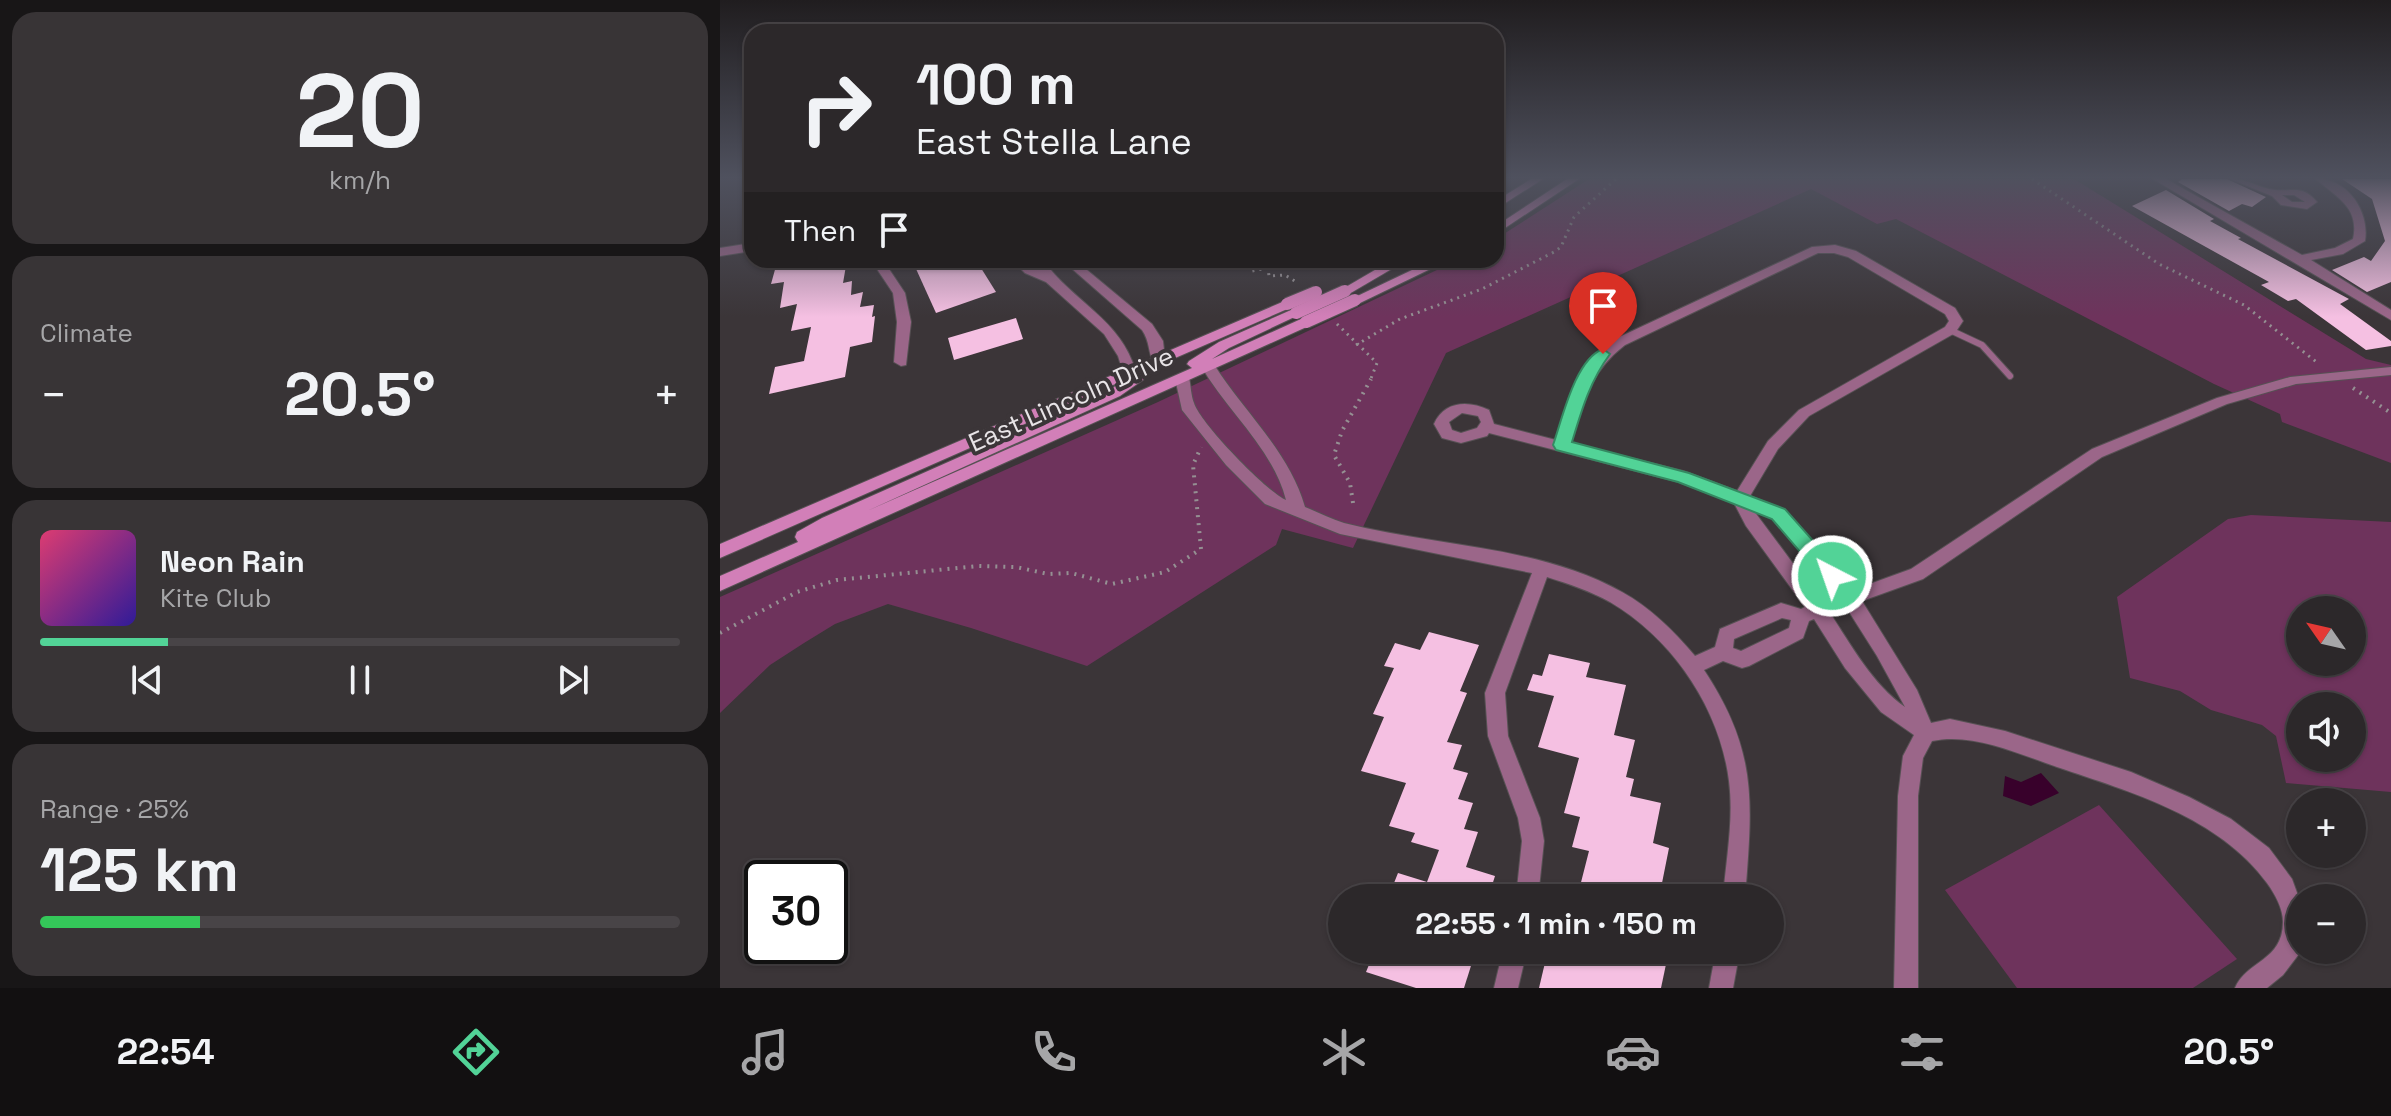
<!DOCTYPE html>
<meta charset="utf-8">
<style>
:root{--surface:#2c282a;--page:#383436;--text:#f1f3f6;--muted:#a6a6a8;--line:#484447;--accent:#52d397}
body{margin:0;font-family:"Space Grotesk",sans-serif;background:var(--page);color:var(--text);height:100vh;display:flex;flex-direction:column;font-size:30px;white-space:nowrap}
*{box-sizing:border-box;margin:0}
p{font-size:26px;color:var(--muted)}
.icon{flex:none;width:44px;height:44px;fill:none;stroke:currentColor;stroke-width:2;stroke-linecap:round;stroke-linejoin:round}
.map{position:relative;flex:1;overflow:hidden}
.side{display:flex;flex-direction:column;gap:12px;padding:12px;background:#181617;width:720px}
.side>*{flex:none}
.hud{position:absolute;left:24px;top:24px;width:760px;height:244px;border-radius:24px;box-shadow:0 2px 6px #0004,0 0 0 2px var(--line);background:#2c282a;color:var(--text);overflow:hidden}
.needle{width:52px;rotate:304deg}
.fabs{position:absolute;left:1566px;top:596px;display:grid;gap:16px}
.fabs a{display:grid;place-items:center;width:80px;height:80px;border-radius:50%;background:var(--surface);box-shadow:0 2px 6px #0004,0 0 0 2px var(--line);font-size:40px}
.speed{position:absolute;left:24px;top:860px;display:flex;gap:16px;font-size:40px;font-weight:700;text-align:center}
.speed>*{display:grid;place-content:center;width:104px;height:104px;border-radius:50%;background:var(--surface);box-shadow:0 2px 6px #0004,0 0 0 2px var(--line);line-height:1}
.speed .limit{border:4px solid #111;border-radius:12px;background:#fff;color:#111}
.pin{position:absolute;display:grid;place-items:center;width:68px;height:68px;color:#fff;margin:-82px -34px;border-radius:50% 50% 50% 0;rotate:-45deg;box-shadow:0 0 8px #0007}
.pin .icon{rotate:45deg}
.me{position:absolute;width:88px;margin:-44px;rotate:319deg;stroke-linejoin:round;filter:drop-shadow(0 0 6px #0008)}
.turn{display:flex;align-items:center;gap:28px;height:168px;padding:0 40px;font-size:36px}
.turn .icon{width:104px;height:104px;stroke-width:2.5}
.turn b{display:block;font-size:56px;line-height:68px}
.then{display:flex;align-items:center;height:76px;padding:0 40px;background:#0003;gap:16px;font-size:30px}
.big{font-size:60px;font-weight:700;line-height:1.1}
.side .widget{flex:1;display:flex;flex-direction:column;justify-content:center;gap:12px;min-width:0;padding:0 28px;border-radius:24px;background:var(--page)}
.side .dial{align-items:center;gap:0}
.dial b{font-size:104px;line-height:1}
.song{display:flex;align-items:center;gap:24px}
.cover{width:96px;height:96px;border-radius:12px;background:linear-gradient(135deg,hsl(340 70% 55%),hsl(250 70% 35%))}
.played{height:8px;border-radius:4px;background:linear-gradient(90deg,var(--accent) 20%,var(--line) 20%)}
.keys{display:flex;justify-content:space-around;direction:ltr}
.heat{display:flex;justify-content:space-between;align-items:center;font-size:44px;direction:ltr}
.charge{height:12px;border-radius:6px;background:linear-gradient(90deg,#34c759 25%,var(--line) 0)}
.trip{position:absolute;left:608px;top:884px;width:456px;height:80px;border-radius:40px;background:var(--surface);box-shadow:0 2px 6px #0004,0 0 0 2px var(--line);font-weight:700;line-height:80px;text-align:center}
.dock{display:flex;height:128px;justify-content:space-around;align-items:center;background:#121011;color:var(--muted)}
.dock .icon{width:56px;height:56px}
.dock .on{color:var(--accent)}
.dock b{font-size:36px;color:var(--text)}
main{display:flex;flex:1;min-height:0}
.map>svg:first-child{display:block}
.green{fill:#6e335c;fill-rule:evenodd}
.water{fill:#38012b}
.building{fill:#f5c0e2}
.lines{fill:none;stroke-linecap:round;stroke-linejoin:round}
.lane-casing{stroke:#575154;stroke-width:8}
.street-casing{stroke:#575154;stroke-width:2}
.secondary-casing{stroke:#575154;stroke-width:2}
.path-far1{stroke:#959093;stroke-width:3;stroke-dasharray:2 5;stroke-linecap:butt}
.path{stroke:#959093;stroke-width:4;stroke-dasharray:2 6;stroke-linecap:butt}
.lane{stroke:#9b6689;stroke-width:6}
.street{fill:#9b6689;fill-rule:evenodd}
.secondary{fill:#d27fb8;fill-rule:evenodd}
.secondary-bridge-casing{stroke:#575154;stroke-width:14;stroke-linecap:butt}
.secondary-bridge{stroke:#d27fb8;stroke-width:12}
.route{fill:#52d397;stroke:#358962;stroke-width:2}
.labels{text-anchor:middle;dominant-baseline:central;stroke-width:8;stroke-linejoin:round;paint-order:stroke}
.street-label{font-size:26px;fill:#e8e4e7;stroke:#3b3538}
</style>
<main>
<section class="side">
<div class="widget dial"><b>20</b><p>km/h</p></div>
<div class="widget"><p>Climate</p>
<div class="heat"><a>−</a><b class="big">20.5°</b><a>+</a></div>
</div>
<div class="widget">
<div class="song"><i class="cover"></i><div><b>Neon Rain</b><p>Kite Club</p></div></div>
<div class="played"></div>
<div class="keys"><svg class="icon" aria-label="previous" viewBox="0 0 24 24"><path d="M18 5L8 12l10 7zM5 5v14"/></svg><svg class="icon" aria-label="pause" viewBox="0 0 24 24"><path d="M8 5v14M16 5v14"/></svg><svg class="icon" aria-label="next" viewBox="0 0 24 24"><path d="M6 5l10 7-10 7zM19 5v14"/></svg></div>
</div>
<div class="widget"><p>Range · 25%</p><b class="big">125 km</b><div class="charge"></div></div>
</section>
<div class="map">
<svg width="1671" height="988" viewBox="0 0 1671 988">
<rect width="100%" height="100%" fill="#3b3538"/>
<g class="green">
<path d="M869,179H1354L1646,359L1671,365V463L1562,422L1560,414L1494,384L1176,219L1157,224L1091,189L726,353L633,548L562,529L556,545L367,666L251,628L168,604L115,624L84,643L50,665L0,713V597L438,402L738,260H776V239Z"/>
<path d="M1531,515L1671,522V792L1566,783L1556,736L1542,725L1491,710L1460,691L1410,678L1397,597L1508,519ZM1580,610H1632V662H1580ZM1580,706H1632V758H1580Z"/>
<path d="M1379,805L1517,959L1473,988H1297L1225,890Z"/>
</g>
<path class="water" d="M1321,773L1339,793L1311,806L1283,796L1285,776L1301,782Z"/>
<g class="building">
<path d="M1462,179H1507L1546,197L1532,207L1522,204L1509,211L1458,182Z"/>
<path d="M1622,179H1671V282L1647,292L1612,270L1644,257L1651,261L1665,241L1652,199Z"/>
<path d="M1446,190L1494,219L1490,221L1521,238L1518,239L1629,299L1620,304L1671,341V346L1646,350L1576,299L1568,301L1541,285L1549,282L1412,206Z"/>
<path d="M67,260H127L123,283L132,281L131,295L143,292L140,307L154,305L152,317L155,316L152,342L130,347L125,377L49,394L55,367L84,361L91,327L71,331L77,304L60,308L64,282L51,284L56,266L66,264Z"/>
<path d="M192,260H256L276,292L216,313Z"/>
<path d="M296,318L303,339L234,360L228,338Z"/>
<path d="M709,632L759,645L740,691L747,693L727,742L742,745L733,769L748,773L738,799L753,803L744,829L758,832L746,867L775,876L768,898H668L678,873L707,882L719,850L691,842L695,833L669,826L686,783L641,771L664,717L653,714L674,668L664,666L675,643L700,650Z"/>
<path d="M829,654L870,663L866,677L906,685L894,735L915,740L906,777L914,779L910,796L941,803L933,843L949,848L939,898H857L869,851L852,847L860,817L844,813L859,758L818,747L834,696L807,690L813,674L822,676Z"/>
<path d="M655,950H756L744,988H696L646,972Z"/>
<path d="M828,950H949L941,988H819Z"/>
</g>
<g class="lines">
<defs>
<path id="lane" d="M1230,330L1262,345L1290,376"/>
<g id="street">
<path d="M1433,179H1446L1582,255L1615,248L1633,239C1640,207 1616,197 1596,179C1627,178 1650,211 1645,241L1623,254L1591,260L1671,310V320Z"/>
<path d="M1510,179C1528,179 1539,188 1555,190C1573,192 1582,184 1597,202L1587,209L1561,205L1552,196ZM1562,195H1574L1585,202H1572Z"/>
<path d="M32,243V251L0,256V248Z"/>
<path d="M1115,245L1136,251L1235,308L1243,321L1235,333L1089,416L1058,449L1030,496L1065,510L1133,590L1191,569L1372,449L1497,398L1570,377L1671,367V375L1576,384L1507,404L1382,457L1203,579L1142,601L1197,690L1211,723L1230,719L1285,731L1411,772L1469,797L1511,819L1549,848L1572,879L1580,901V950H1582L1563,975L1547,988H1515C1526,961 1563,961 1563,922C1563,909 1555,894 1547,883C1499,817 1411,792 1337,767C1299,754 1252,732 1212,741L1203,758L1198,796V988H1174L1178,796L1183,756L1194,735L1161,712L1125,668L1094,619L1089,621L1083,638L1029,666L1022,668L1003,661L984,670C1039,753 1032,804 1025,898H1003C1006,859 1014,820 1009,781C1000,709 953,639 890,602C870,591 849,584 827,577L785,693L788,736L820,818L824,841L818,898H796L802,841L798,818L768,736L765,693L812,573L620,534L545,504L506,465L462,410L455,378L462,373L469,378C471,386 471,396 474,403C480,423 547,492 566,500C553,449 507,411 481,366L488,362L493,363C523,411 569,451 585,507C598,512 611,519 624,523C716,547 818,545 902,592C931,608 954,631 975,656L995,647L1000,629L1061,603L1081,609L1085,607L1026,526L1014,503L959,482L769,433L767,436L741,443L722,438L714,424C724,401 748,400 769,410L774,424L836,440C849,399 861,366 895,339L1092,247ZM1098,253H1114L1128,257L1225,314L1229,321L1225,327L1079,410L1048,441L1017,491L963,471L850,443C863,402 869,373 905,345ZM742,413L758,416L761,422L757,428L741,433L732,430L729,422ZM1034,511L1053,518L1117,595L1101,601ZM1126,607L1157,656L1185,707C1153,685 1131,645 1110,613ZM1062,618L1071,620L1069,628L1021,651L1013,648L1014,639Z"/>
<path d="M151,260H163L185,293L191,322L186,365L181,366L174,362L177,322L173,293Z"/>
<path d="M292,260H305L317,269L310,260H323C353,302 401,319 416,372L414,375H404L398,356L384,334L326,282L305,273Z"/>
<path d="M342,260H355L432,324L443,341L445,359L443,362H433C428,351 430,342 422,330Z"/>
<path d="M783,950H807L798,988H774Z"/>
<path d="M996,950H1020L1013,988H989Z"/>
</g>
<g id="secondary">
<path d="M811,179H823L776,209V201Z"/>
<path d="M847,179H859L776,234V226Z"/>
<path d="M672,260H687L629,294H621L619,291Z"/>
<path d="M713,260H729L640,303H630L629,300Z"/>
<path d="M567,300L572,301V307L430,369V375L400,396L147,511L472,368L467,364L469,361L499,342L571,310L576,309L583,313L509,348L492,359L581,319H591V325L0,591V576L78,542L75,537L77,532L102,518L390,390L402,381L0,558V544Z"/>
</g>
</defs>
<use href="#lane" class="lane-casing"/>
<use href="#street" class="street-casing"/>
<use href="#secondary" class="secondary-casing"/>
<g class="path-far1">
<path d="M1312,179L1439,264L1524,305L1599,364"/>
<path d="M540,260L532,271L548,268L549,276L565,275L578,283"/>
<path d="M617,324L657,363L650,381"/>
<path d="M636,345L680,319L762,289L834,252L841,247L854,217L896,179"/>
</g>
<g class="path">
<path d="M1633,388L1671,413"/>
<path d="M633,503L630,483L614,455L622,431L651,379"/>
<path d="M0,633L77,592L117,580L258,566L296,567L328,574L351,573L392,584L445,572L481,549L473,465L481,447"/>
</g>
<use href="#lane" class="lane"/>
<use href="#street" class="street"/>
<use href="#secondary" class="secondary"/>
<defs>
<g id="secondary-bridge">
<path d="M567,304L596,292"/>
<path d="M576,313L625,291"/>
<path d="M586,322L635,300"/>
</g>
</defs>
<use href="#secondary-bridge" class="secondary-bridge-casing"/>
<use href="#secondary-bridge" class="secondary-bridge"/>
</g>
<linearGradient id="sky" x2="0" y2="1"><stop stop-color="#201d1f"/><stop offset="0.56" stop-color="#4f515e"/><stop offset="1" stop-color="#4f515e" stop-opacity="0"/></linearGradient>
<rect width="1671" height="317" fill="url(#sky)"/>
<path class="route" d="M883,349L890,354C870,381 862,409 852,442L969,473L1065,509L1119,570L1122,576L1119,581H1105L1052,519L958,482L836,450L833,445C842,420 855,359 883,349Z"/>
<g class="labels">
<g class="street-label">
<text transform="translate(351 399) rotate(-24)">East Lincoln Drive</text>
</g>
</g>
</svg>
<div class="fabs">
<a><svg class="needle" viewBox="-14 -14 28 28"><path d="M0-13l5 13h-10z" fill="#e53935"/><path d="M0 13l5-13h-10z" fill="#a6a6a8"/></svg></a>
<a><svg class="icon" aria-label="sound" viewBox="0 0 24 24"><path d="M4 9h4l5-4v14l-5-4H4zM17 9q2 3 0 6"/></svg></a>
<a>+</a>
<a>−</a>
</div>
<div class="speed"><div class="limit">30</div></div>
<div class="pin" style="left:883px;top:354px;background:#d93025"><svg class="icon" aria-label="arrive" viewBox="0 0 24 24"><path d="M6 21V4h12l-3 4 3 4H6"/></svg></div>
<svg class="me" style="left:1112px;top:576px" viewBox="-20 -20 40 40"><circle r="17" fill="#52d397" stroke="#fff" stroke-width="3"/><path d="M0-11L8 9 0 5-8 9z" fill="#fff"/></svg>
<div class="trip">22:55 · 1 min · 150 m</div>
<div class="hud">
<div class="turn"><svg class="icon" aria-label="right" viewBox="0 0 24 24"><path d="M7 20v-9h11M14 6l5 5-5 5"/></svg><div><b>100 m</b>East Stella Lane</div></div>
<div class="then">Then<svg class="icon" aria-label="arrive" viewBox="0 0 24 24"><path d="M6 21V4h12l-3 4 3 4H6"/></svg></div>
</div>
</div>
</main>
<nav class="dock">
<b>22:54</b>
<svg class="icon on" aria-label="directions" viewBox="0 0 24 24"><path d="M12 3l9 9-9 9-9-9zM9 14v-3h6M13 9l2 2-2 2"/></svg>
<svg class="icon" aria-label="music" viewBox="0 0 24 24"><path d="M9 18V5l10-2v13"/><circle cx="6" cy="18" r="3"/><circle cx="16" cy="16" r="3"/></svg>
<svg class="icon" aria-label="phone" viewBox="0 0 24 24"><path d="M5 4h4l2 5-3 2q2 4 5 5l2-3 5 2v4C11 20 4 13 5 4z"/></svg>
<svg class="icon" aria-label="climate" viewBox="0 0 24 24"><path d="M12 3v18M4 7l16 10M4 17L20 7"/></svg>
<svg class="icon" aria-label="car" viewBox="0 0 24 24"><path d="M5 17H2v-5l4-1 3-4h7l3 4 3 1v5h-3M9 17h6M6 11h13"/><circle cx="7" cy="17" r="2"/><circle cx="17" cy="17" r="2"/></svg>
<svg class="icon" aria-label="filters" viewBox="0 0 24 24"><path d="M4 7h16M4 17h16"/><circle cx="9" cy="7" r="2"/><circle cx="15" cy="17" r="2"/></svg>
<b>20.5°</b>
</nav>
